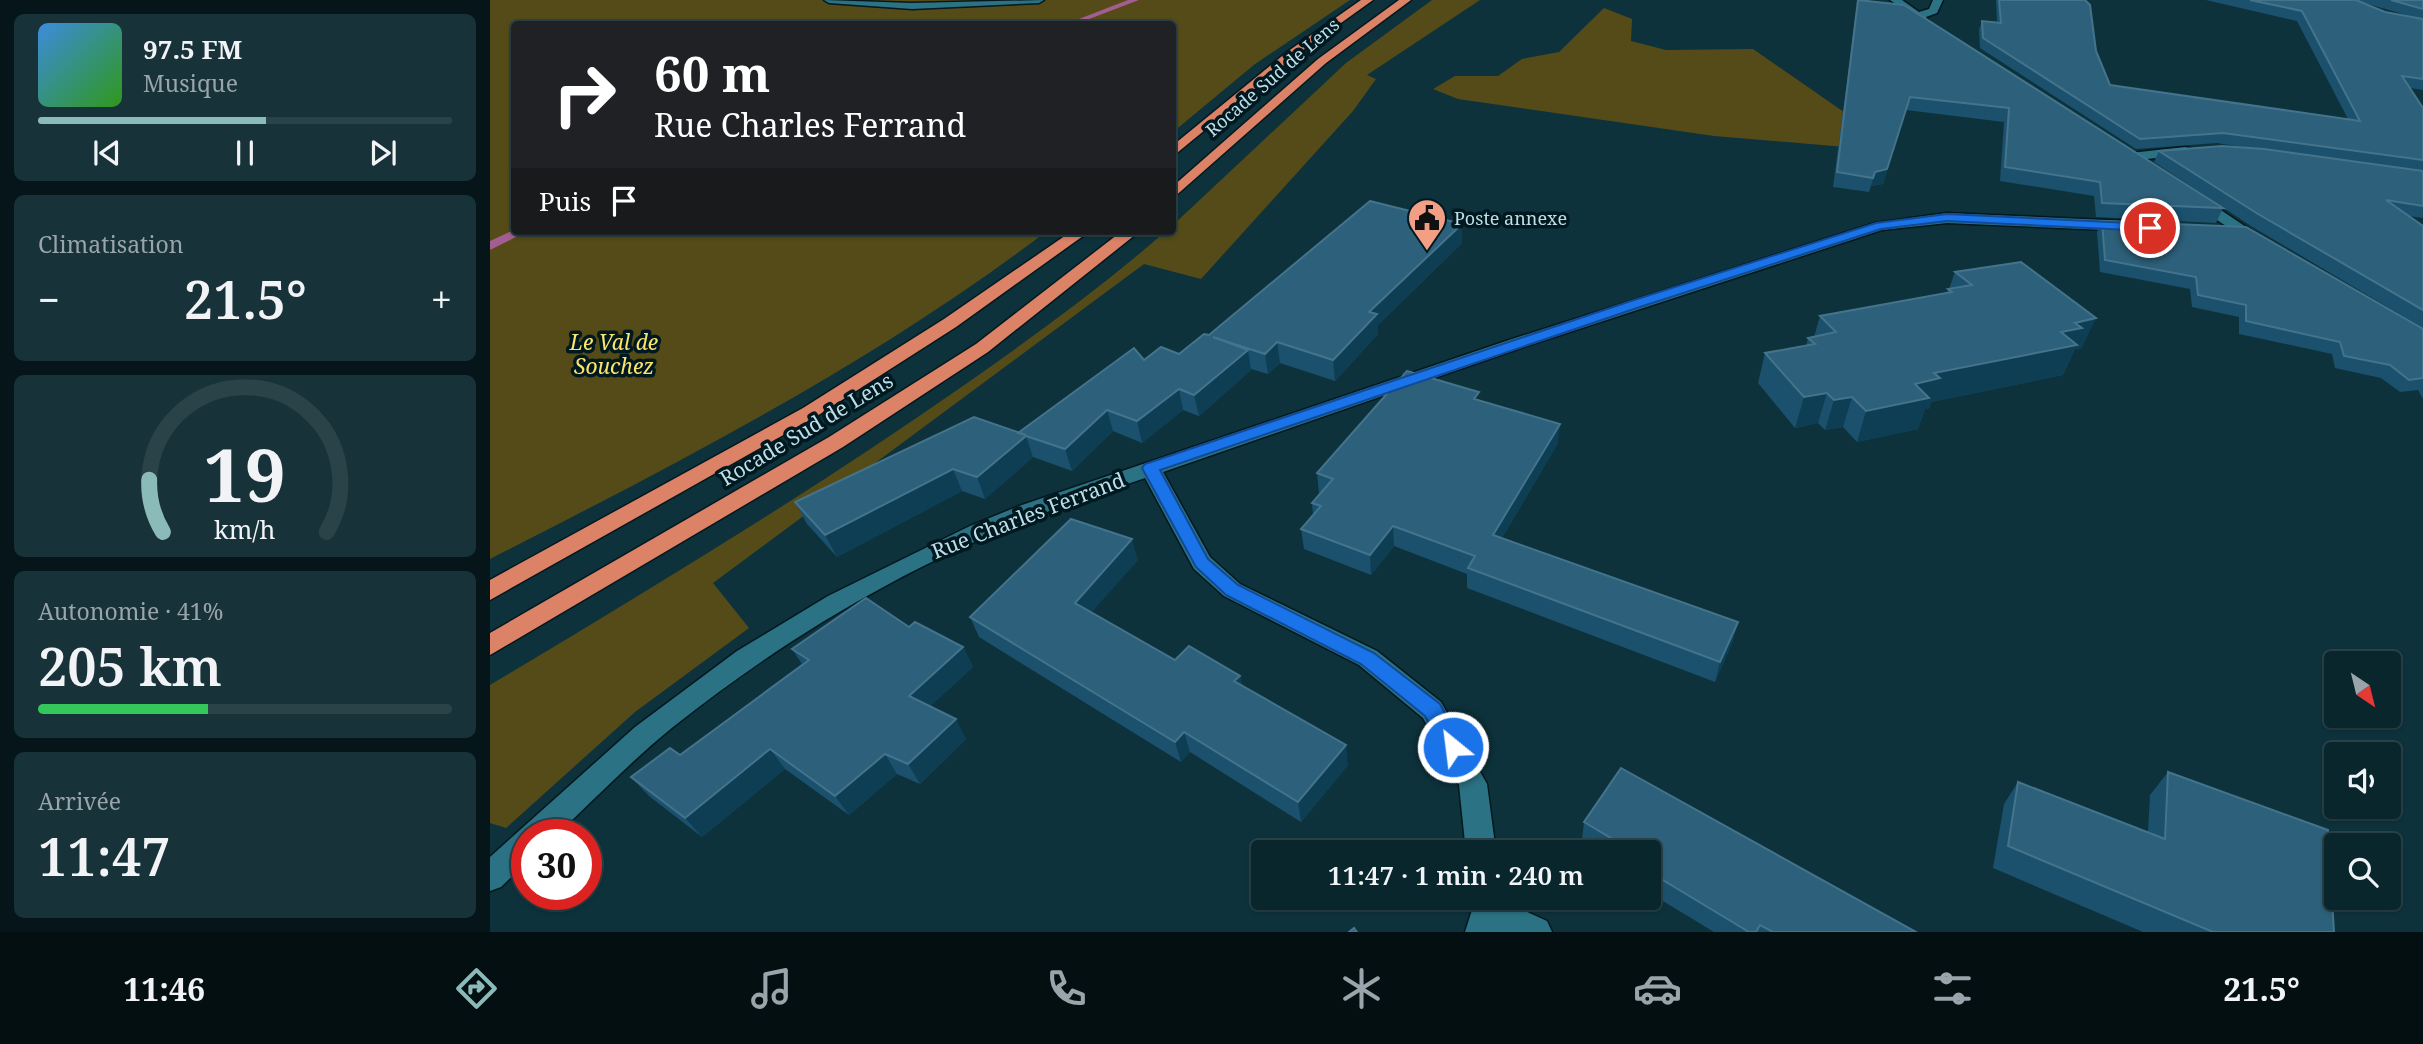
<!DOCTYPE html>
<html lang="fr">
<meta charset="utf-8">
<style>
:root{--surface:#0a262d;--page:#183239;--text:#f1f3f6;--muted:#99a5aa;--line:#2a4349;--accent:#8bbbb9}
body{margin:0;font-family:"Noto Serif",serif;background:var(--page);color:var(--text);height:100vh;display:flex;flex-direction:column;font-size:26px;white-space:nowrap}
*{box-sizing:border-box;margin:0}
p{font-size:23px;color:var(--muted)}
.icon{flex:none;width:38px;height:38px;fill:none;stroke:currentColor;stroke-width:2;stroke-linecap:round;stroke-linejoin:round}
.map{position:relative;flex:1;overflow:hidden}
.sheet{display:flex;flex-direction:column;gap:14px;padding:14px;background:#061519;width:490px}
.sheet>*{flex:none}
.banner{position:absolute;left:21px;top:21px;width:665px;height:214px;border-radius:7px;box-shadow:0 2px 5px #0004,0 0 0 2px var(--line);background:#202124;color:#fff;overflow:hidden}
.needle{width:46px;rotate:145deg}
.controls{position:absolute;left:1834px;top:651px;display:grid;gap:14px}
.controls a{display:grid;place-items:center;width:77px;height:77px;border-radius:7px;background:var(--surface);box-shadow:0 2px 5px #0004,0 0 0 2px var(--line);font-size:35px}
.speed{position:absolute;left:21px;top:819px;display:flex;gap:14px;font-size:35px;font-weight:700;text-align:center}
.speed>*{display:grid;place-content:center;width:91px;height:91px;border-radius:50%;background:var(--surface);box-shadow:0 2px 5px #0004,0 0 0 2px var(--line);line-height:1}
.speed .limit{border:10px solid #d22;background:#fff;color:#111}
.pin{position:absolute;display:grid;place-items:center;width:60px;height:60px;color:#fff;margin:-30px;border:4px solid #fff;border-radius:50%;box-shadow:0 2px 7px #0007}
.me{position:absolute;width:77px;margin:-38px;rotate:331deg;stroke-linejoin:round;filter:drop-shadow(0 0 5px #0008)}
.turn{display:flex;align-items:center;gap:24px;height:147px;padding:0 28px;font-size:32px}
.turn .icon{width:91px;height:91px;stroke-width:2.5}
.turn b{display:block;font-size:49px;line-height:60px}
.then{display:flex;align-items:center;height:66px;padding:0 28px;background:#0003;gap:14px;font-size:26px}
.big{font-size:52px;font-weight:600;line-height:1.1}
.sheet .tile{flex:1;display:flex;flex-direction:column;justify-content:center;gap:10px;min-width:0;padding:0 24px;border-radius:10px;background:var(--page)}
.sheet .dial{align-items:center;gap:0}
.dial svg{height:182px;overflow:visible;fill:none;stroke:var(--line);stroke-width:7;stroke-linecap:round;text-anchor:middle}
.dial text{fill:var(--text);stroke:none}
.song{display:flex;align-items:center;gap:21px}
.cover{width:84px;height:84px;border-radius:10px;background:linear-gradient(135deg,hsl(210 70% 55%),hsl(110 70% 35%))}
.played{height:7px;border-radius:4px;background:linear-gradient(90deg,var(--accent) 55%,var(--line) 55%)}
.keys{display:flex;justify-content:space-around;direction:ltr}
.heat{display:flex;justify-content:space-between;align-items:center;font-size:38px;direction:ltr}
.charge{height:10px;border-radius:5px;background:linear-gradient(90deg,#34c759 41%,var(--line) 0)}
.trip{position:absolute;left:761px;top:840px;width:410px;height:70px;border-radius:7px;background:var(--surface);box-shadow:0 2px 5px #0004,0 0 0 2px var(--line);font-weight:600;line-height:70px;text-align:center}
.tab-bar{display:flex;height:112px;justify-content:space-around;align-items:center;background:#040f12;color:var(--muted)}
.tab-bar .icon{width:49px;height:49px}
.tab-bar .selected{color:var(--accent)}
.tab-bar b{font-size:32px;color:var(--text)}
main{display:flex;flex:1;min-height:0}
.map>svg:first-child{display:block}
.green{fill:#554b18}
.lines{fill:none;stroke-linecap:round;stroke-linejoin:round}
.stream{fill:#a45d90;fill-rule:evenodd}
.minor-casing{stroke:#04181e;stroke-width:3}
.highway-casing{stroke:#04181e;stroke-width:3}
.minor{fill:#2b7284;fill-rule:evenodd}
.highway{fill:#dc8266;fill-rule:evenodd}
.wall{fill:#1b516d;fill-rule:evenodd}
.shaded-wall{fill:#0e3e54}
.building{fill:#2d607a;stroke:#44748c;stroke-width:2}
.route{fill:#1a73e8;stroke:#114b97;stroke-width:2}
.labels{text-anchor:middle;dominant-baseline:central;stroke-width:7;stroke-linejoin:round;paint-order:stroke}
.far-street-label{font-size:18px;fill:#bedfe8;stroke:#001920}
.far-poi-label{font-size:18px;fill:#bedfe8;stroke:#001920;text-anchor:start}
.park-label{font-size:21px;font-style:italic;fill:#fde56b;stroke:#001920}
.street-label{font-size:21px;fill:#bedfe8;stroke:#001920}
</style>
<main>
<section class="sheet">
<div class="tile">
<div class="song"><i class="cover"></i><div><b>97.5 FM</b><p>Musique</p></div></div>
<div class="played"></div>
<div class="keys"><svg class="icon" aria-label="previous" viewBox="0 0 24 24"><path d="M18 5L8 12l10 7zM5 5v14"/></svg><svg class="icon" aria-label="pause" viewBox="0 0 24 24"><path d="M8 5v14M16 5v14"/></svg><svg class="icon" aria-label="next" viewBox="0 0 24 24"><path d="M6 5l10 7-10 7zM19 5v14"/></svg></div>
</div>
<div class="tile"><p>Climatisation</p>
<div class="heat"><a>−</a><b class="big">21.5°</b><a>+</a></div>
</div>
<div class="tile dial"><svg viewBox="0 0 100 80">
<path d="M14 69A42 42 0 1 1 86 69"/>
<path d="M14 69A42 42 0 0 1 8 46" stroke="#8bbbb9"/>
<text x="50" y="56" font-size="32" font-weight="700">19</text>
<text x="50" y="72" font-size="11">km/h</text>
</svg></div>
<div class="tile"><p>Autonomie · 41%</p><b class="big">205 km</b><div class="charge"></div></div>
<div class="tile"><p>Arrivée</p><b class="big">11:47</b></div>
</section>
<div class="map">
<svg width="1933" height="932" viewBox="0 0 1933 932">
<rect width="100%" height="100%" fill="#0d323c"/>
<g class="green">
<path d="M0,0H860L765,64L683,132L682,24H24V231H557C385,362 192,461 0,559Z"/>
<path d="M942,0H990L877,75L886,79L863,111L711,279L654,264L223,583L259,628L145,712L16,828L0,823V685C159,590 318,494 470,388C540,339 611,288 676,231H682L683,225L856,63Z"/>
<path d="M1114,8L1142,19L1141,41L1176,50L1263,49L1364,119L1355,147L1224,136L968,99L943,89L965,76H1008L1032,59L1069,52Z"/>
</g>
<g class="lines">
<g class="stream">
<path d="M638,0H649L586,24H576Z"/>
<path d="M24,230L38,231L0,250V241Z"/>
</g>
<defs>
<g id="minor">
<path d="M334,0L422,3L554,0L549,3L422,9L339,3Z"/>
<path d="M1400,0H1412L1429,12L1439,9L1443,0H1453L1447,13L1436,17L1438,20L1433,23Z"/>
<path d="M1695,147L1700,148V154L1640,161L1633,157L1640,153Z"/>
<path d="M1705,195L1710,196L1777,241L1775,244H1763L1700,202L1698,199Z"/>
<path d="M1457,213L1640,221L1648,226L1640,231L1457,223L1392,230L1031,348L673,472L720,557L750,584L887,651L951,702L997,784L1006,852H976L969,785L933,718L869,665L734,596L704,569L655,478C618,491 581,502 544,517C415,567 292,640 183,727C142,760 105,799 66,835H37V862L11,887L0,891V857L145,727L247,651L338,596L480,526L529,506L1019,340L1385,223Z"/>
<path d="M982,898H1012L1013,901L1057,921L1062,932H975L982,910Z"/>
</g>
<g id="highway">
<path d="M871,0H883L805,56L682,157V146L797,52Z"/>
<path d="M909,0H921L836,63L682,199V187L828,59Z"/>
<path d="M582,231H600L466,327L327,416L0,600V580L313,408L454,319Z"/>
<path d="M632,231H650L498,352L353,447L0,655V633L339,437L486,344Z"/>
</g>
</defs>
<use href="#minor" class="minor-casing"/>
<use href="#highway" class="highway-casing"/>
<use href="#minor" class="minor"/>
<use href="#highway" class="highway"/>
</g>
<g class="wall">
<path d="M1368,0L1733,208L1726,223L1606,217L1604,196L1510,181L1514,122L1416,110L1393,184L1381,186L1379,192L1343,187L1366,12Z"/>
<path d="M1506,0H1595L1606,51L1620,85L1858,119L1807,21L1716,0H1933V90L1920,88L1933,108V218L1919,216L1933,226V328L1761,226L1664,162L1669,151L1758,148L1727,143L1646,149L1490,48L1489,30L1492,21L1507,23ZM1868,1L1930,19L1895,12Z"/>
<path d="M1612,221L1933,329V399L1928,390L1910,392L1891,378L1845,368L1842,354L1749,334V317L1702,307L1700,289L1610,272L1607,232Z"/>
<path d="M972,243L888,325V334L845,381L790,363L778,374L761,369V370L709,416L693,410L652,443L623,431L582,471L543,457L495,499L472,491L347,557L317,524L305,502L528,433L654,360L689,354L719,335Z"/>
<path d="M1465,272L1592,348L1585,349L1573,375L1441,402L1439,409H1435L1428,429L1367,442L1353,427L1335,430L1328,423L1305,428L1268,383L1275,353L1316,346L1318,338L1324,337L1330,316L1457,293L1458,289H1459Z"/>
<path d="M989,400L1068,443L1012,538L1248,622L1242,643L1225,682L977,588V574L904,546L881,575L814,549L811,529L823,515L822,503L830,493H829L827,473Z"/>
<path d="M648,560L601,612L685,660L750,676L752,686L858,765L811,822L700,752L691,762L489,637L480,617Z"/>
<path d="M419,627L473,647L483,667L440,706L476,739L430,784L407,774L359,815L295,769L212,837L159,796L141,777L190,755L312,664L302,649Z"/>
<path d="M1678,772L1844,932H1653L1503,868L1514,804L1528,782L1658,832L1660,795Z"/>
<path d="M1094,822L1426,932H1224L1158,892V852H1111L1092,840Z"/>
</g>
<g class="shaded-wall">
<path d="M1420,97L1393,184L1381,186L1385,172Z"/>
<path d="M972,224V243L888,325V334L845,381L843,360L879,312Z"/>
<path d="M1606,318L1592,348L1585,349L1573,375L1441,402L1439,409H1435L1428,429L1367,442L1376,411L1444,373L1571,332L1585,323Z"/>
<path d="M787,342L790,363L778,374L775,354Z"/>
<path d="M758,350L761,370L709,416L704,395Z"/>
<path d="M689,389L693,410L652,443L647,421Z"/>
<path d="M1337,393L1328,423L1305,428L1314,397Z"/>
<path d="M1362,397L1353,427L1335,430L1344,400Z"/>
<path d="M617,410L623,431L582,471L575,449Z"/>
<path d="M1070,424L1068,443L1002,555L1003,535Z"/>
<path d="M536,436L543,457L495,499L487,477Z"/>
<path d="M463,469L472,491L347,557L335,535Z"/>
<path d="M903,526L904,546L881,575L880,555Z"/>
<path d="M642,539L648,560L592,623L585,603Z"/>
<path d="M1248,622L1242,643L1225,682L1230,662Z"/>
<path d="M473,647L483,667L430,716L419,696Z"/>
<path d="M750,676L754,696L744,681Z"/>
<path d="M466,719L476,739L430,784L418,764Z"/>
<path d="M694,732L700,752L691,762L685,742Z"/>
<path d="M856,745L858,765L811,822L808,802Z"/>
<path d="M280,749L295,769L212,837L195,818Z"/>
<path d="M395,754L407,774L359,815L345,796Z"/>
</g>
<g class="building">
<path d="M1368,0L1414,5L1733,208L1612,203L1610,182L1515,167L1519,108L1420,97L1397,169L1385,172L1383,178L1347,172Z"/>
<path d="M1509,0H1595L1600,5L1606,51L1620,85L1870,121L1812,11L1760,0H1866L1895,12L1933,19V79L1912,76L1933,108V160L1733,133L1650,139L1493,38L1492,21L1511,23Z"/>
<path d="M1901,0H1933V9Z"/>
<path d="M1732,146L1774,149L1933,171V206L1896,200L1933,226V310L1768,214L1669,151Z"/>
<path d="M880,201L972,224L879,312L887,314L843,360L787,342L775,354L723,337L758,350L704,395L689,389L647,421L617,410L575,449L536,436L487,477L463,469L335,535L305,502L484,417L536,435L528,433L644,348L654,360L671,347L689,354L714,334L719,335Z"/>
<path d="M1612,221L1756,227L1933,329V378L1919,380L1900,365L1854,356L1850,342L1756,321V305L1708,295L1706,277L1615,260Z"/>
<path d="M1531,262L1606,318L1585,323L1592,328L1571,332L1587,345L1444,373L1450,378L1425,384L1439,398L1376,411L1362,397L1344,400L1337,393L1314,397L1275,353L1325,344L1318,338L1346,332L1330,316L1462,292L1458,289L1482,285L1465,272Z"/>
<path d="M917,371L989,392L984,399L1070,424L1003,535L1248,622L1230,662L978,568L985,556L903,526L880,555L811,529L831,506L822,503L843,479L827,473Z"/>
<path d="M581,519L642,539L585,603L685,660L699,646L750,676L744,681L856,745L808,802L694,732L685,742L480,617Z"/>
<path d="M376,598L419,627L425,622L473,647L419,696L466,719L418,764L395,754L345,796L280,749L195,818L141,777L180,748L190,755L319,660L302,649Z"/>
<path d="M1131,768L1426,932H1283L1270,925L1266,932H1259L1158,871V852H1127L1120,848L1124,840L1094,822Z"/>
<path d="M1678,772L1838,830L1844,932H1723L1518,846L1528,782L1675,839Z"/>
<path d="M864,928L867,932H859Z"/>
</g>
<path class="route" d="M1457,214L1660,224L1666,228L1660,231L1457,221L1391,229L1150,307L670,470L718,559L748,585L884,653L950,704L973,747L970,754L963,756L955,754L935,716L871,664L736,595L706,567L652,468L655,464L1141,301L1386,223Z"/>
<defs>
<symbol id="civic-pin" viewBox="-11 -11 22 30"><path d="M0 17L-7.5 6A9.5 9.5 0 1 1 7.5 6Z" fill="#f39f85" stroke="#001920"/><path d="M-.6-6.5H3V-4.5H.6V-3L4-1V1h2V6H-6V1h2V-1L-.6-3ZM-1.2 2.5V6h2.4V2.5Z" fill="#111"/></symbol>
</defs>
<g fill-rule="evenodd">
<use href="#civic-pin" x="915" y="196" width="44" height="60"/>
</g>
<g class="labels">
<g class="far-street-label">
<text transform="translate(782 77) rotate(-41)">Rocade Sud de Lens</text>
</g>
<g class="far-poi-label">
<text x="964" y="218">Poste annexe</text>
</g>
<g class="park-label">
<text x="124" y="342">Le Val de<tspan x="124" dy="24">Souchez</tspan></text>
</g>
<g class="street-label">
<text transform="translate(316 429) rotate(-31)">Rocade Sud de Lens</text>
<text transform="translate(538 515) rotate(-21)">Rue Charles Ferrand</text>
</g>
</g>
</svg>
<div class="controls">
<a><svg class="needle" viewBox="-14 -14 28 28"><path d="M0-13l5 13h-10z" fill="#e53935"/><path d="M0 13l5-13h-10z" fill="#99a5aa"/></svg></a>
<a><svg class="icon" aria-label="sound" viewBox="0 0 24 24"><path d="M4 9h4l5-4v14l-5-4H4zM17 9q2 3 0 6"/></svg></a>
<a><svg class="icon" aria-label="search" viewBox="0 0 24 24"><circle cx="10" cy="10" r="6"/><path d="M15 15l6 6"/></svg></a>
</div>
<div class="speed"><div class="limit">30</div></div>
<div class="pin" style="left:1660px;top:228px;background:#d93025"><svg class="icon" aria-label="arrive" viewBox="0 0 24 24"><path d="M6 21V4h12l-3 4 3 4H6"/></svg></div>
<svg class="me" style="left:963px;top:747px" viewBox="-20 -20 40 40"><circle r="17" fill="#1a73e8" stroke="#fff" stroke-width="3"/><path d="M0-11L8 9 0 5-8 9z" fill="#fff"/></svg>
<div class="trip">11:47 · 1 min · 240 m</div>
<div class="banner">
<div class="turn"><svg class="icon" aria-label="right" viewBox="0 0 24 24"><path d="M7 20v-9h11M14 6l5 5-5 5"/></svg><div><b>60 m</b>Rue Charles Ferrand</div></div>
<div class="then">Puis<svg class="icon" aria-label="arrive" viewBox="0 0 24 24"><path d="M6 21V4h12l-3 4 3 4H6"/></svg></div>
</div>
</div>
</main>
<nav class="tab-bar">
<b>11:46</b>
<svg class="icon selected" aria-label="directions" viewBox="0 0 24 24"><path d="M12 3l9 9-9 9-9-9zM9 14v-3h6M13 9l2 2-2 2"/></svg>
<svg class="icon" aria-label="music" viewBox="0 0 24 24"><path d="M9 18V5l10-2v13"/><circle cx="6" cy="18" r="3"/><circle cx="16" cy="16" r="3"/></svg>
<svg class="icon" aria-label="phone" viewBox="0 0 24 24"><path d="M5 4h4l2 5-3 2q2 4 5 5l2-3 5 2v4C11 20 4 13 5 4z"/></svg>
<svg class="icon" aria-label="climate" viewBox="0 0 24 24"><path d="M12 3v18M4 7l16 10M4 17L20 7"/></svg>
<svg class="icon" aria-label="car" viewBox="0 0 24 24"><path d="M5 17H2v-5l4-1 3-4h7l3 4 3 1v5h-3M9 17h6M6 11h13"/><circle cx="7" cy="17" r="2"/><circle cx="17" cy="17" r="2"/></svg>
<svg class="icon" aria-label="filters" viewBox="0 0 24 24"><path d="M4 7h16M4 17h16"/><circle cx="9" cy="7" r="2"/><circle cx="15" cy="17" r="2"/></svg>
<b>21.5°</b>
</nav>
